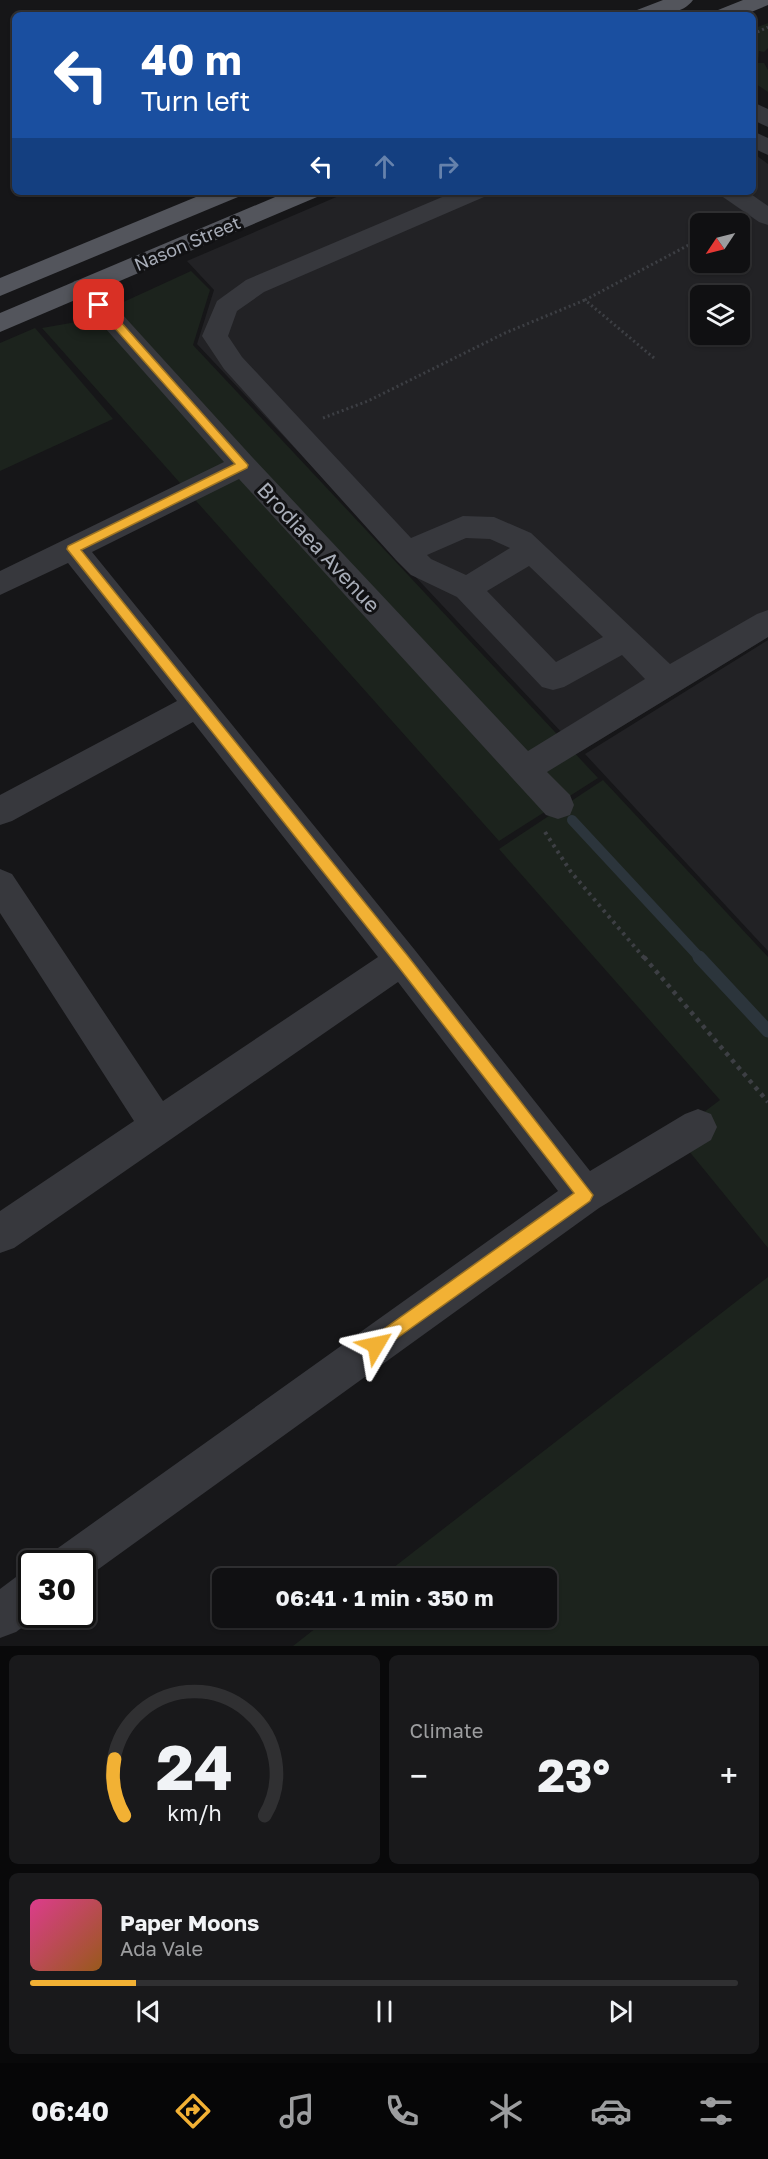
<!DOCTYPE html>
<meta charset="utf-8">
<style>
:root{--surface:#101012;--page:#19191b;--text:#f1f3f6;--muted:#9c9d9f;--line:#303032;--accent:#f2b134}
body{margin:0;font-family:"Golos Text",sans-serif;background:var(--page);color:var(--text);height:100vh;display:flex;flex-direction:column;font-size:22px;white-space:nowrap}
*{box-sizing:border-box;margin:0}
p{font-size:20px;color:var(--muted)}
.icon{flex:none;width:33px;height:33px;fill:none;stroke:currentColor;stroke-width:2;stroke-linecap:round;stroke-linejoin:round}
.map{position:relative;height:1646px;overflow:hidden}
.sheet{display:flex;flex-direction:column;gap:9px;padding:9px;background:#09090a;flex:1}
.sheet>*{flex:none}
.guide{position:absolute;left:12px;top:12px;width:744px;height:183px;border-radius:9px;box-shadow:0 2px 4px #0004,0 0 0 2px var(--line);background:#1a4fa0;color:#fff;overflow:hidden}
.needle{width:39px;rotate:235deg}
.controls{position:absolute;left:690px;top:213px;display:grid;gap:12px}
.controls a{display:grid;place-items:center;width:60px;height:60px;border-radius:9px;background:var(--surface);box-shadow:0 2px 4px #0004,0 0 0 2px var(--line);font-size:30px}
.speed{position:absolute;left:18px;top:1550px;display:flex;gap:12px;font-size:30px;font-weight:700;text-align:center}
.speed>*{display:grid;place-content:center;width:78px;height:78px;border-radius:50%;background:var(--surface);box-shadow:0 2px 4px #0004,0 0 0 2px var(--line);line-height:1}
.speed .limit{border:3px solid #111;border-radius:9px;background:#fff;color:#111}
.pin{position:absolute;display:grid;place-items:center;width:51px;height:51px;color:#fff;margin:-26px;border-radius:12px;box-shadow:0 3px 9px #0006}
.me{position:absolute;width:66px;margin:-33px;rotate:54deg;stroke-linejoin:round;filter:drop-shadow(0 0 4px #0008)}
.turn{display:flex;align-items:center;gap:21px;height:126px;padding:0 30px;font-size:27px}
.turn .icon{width:78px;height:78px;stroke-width:2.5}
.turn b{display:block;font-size:42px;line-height:51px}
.lanes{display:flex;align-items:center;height:57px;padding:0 30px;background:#0003;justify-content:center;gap:30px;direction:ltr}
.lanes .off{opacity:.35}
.big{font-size:45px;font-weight:700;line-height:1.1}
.sheet .widget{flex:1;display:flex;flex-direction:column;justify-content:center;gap:9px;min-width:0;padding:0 21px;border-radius:9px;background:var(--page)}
.sheet .dial{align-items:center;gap:0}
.dial svg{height:156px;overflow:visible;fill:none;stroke:var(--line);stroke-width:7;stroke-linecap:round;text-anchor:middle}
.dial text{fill:var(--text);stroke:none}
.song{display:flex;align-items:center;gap:18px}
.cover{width:72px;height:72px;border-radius:9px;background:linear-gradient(135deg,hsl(330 70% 55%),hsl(30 70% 35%))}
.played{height:6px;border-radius:3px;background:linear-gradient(90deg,var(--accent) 15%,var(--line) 15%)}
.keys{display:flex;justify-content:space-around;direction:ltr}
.heat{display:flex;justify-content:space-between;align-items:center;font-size:33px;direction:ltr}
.sheet .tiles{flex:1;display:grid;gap:9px;grid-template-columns:1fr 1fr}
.widget:last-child{grid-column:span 2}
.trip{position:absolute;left:212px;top:1568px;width:345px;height:60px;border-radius:9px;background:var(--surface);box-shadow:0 2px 4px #0004,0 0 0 2px var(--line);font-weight:700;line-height:60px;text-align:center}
.tabs{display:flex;height:96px;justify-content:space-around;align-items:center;background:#060607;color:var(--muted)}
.tabs .icon{width:42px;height:42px}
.tabs .selected{color:var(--accent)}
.tabs b{font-size:27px;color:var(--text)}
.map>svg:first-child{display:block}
.built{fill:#222225;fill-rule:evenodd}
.green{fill:#1c231d}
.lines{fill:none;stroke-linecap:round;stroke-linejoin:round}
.stream-far1{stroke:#2c353c;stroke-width:10}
.stream{stroke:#2c353c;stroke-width:13}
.path-far2{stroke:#3d3f44;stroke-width:3;stroke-dasharray:2 3;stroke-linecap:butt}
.path-far1{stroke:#3d3f44;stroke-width:4;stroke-dasharray:3 4.5;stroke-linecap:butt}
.path{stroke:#3d3f44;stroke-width:4.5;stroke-dasharray:4 5;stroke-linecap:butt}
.minor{fill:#37383d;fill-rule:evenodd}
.major{fill:#53555c;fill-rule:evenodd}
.route{fill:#f2b134;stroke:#9d7322;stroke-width:1.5}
.labels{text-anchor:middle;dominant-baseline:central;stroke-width:6;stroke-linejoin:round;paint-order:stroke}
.far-street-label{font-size:18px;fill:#a8adb8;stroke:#111113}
.street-label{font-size:21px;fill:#a8adb8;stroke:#111113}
</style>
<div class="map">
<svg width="768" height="1646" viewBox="0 0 768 1646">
<rect width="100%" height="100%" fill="#161618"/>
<g class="built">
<path d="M753,153L768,164V637L580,752L197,344L214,290L187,261L348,192H753ZM700,224H740V262H700ZM700,296H740V334H700Z"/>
<path d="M768,640V951L585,754Z"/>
</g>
<g class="green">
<path d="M768,23V48L764,52L759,51L758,63H764L768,70V92L753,82V29Z"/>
<path d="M191,271L210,290L193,345L598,778L499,841L42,328L82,321Z"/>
<path d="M35,328L113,419L0,471V343Z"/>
<path d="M603,780L768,957V1248L675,1134L720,1100L499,849Z"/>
<path d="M768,1277V1646H293L330,1617H546V1578H380Z"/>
</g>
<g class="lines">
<path class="stream-far1" d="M572,820L701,959"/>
<path class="stream" d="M699,957L768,1031"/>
<g class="path-far2">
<path d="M753,34L768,27"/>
<path d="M654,358L585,300L700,239"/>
<path d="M323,418L368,401L505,333L585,300"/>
</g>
<path class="path-far1" d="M545,832L571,872L645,959"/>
<path class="path" d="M644,957L768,1102"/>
<g class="minor">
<path d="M753,102L768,109V127L753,120Z"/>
<path d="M753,131L768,138V155L753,148Z"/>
<path d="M454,192H487L484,197L264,292L237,311L228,336L242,357L411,538L463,516L494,517L531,533L670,664L757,614L768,610V637L547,772L570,795L574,805L570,815L558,819L546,815L239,479L92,552L414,949L590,1171L685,1114L698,1109L711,1114L717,1127L711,1140L599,1208L82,1581V1563H51L58,1548L558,1191L398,982L14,1248L0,1253V1211L134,1121L0,913V869L12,874L163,1101L378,957L193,722L12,821L0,825V795L177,701L68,563L0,595V571L224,462L74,293L70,287L74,281L83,279L92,281L253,458L528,751L645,679L622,655L564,687L553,690L542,687L457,597L411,575L396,560L224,369L202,336L217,301L246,280ZM466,538L490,539L510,548L466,575L431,559L427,555ZM529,566L603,637L556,662L487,591Z"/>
<path d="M720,192H748L768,206V225L759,222L723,197Z"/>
<path d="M32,1571V1614H40L16,1632L0,1638V1589L16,1577Z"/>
</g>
<g class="major">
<path d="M663,0H693C681,17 652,15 634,15L637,10Z"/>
<path d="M743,0H768V5L744,15H715L718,10Z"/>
<path d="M208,192H241L238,197L0,296V278Z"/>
<path d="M287,192H320L317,197L0,332V313Z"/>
</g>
</g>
<path class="route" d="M99,301L103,302L248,465L247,468L81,550L407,955L593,1195L590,1201L376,1353L370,1351L368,1345L370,1339L574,1193L397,965L67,549L68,546L235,464L96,307V302Z"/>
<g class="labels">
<g class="far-street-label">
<text transform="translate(187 243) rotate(-23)">Nason Street</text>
</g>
<g class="street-label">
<text transform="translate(319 547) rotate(47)">Brodiaea Avenue</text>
</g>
</g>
</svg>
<div class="controls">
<a><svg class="needle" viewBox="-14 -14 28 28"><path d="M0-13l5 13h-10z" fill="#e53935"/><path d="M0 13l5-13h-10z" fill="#9c9d9f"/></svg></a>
<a><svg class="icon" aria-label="layers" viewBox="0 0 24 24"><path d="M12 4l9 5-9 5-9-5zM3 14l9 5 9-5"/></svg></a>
</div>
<div class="speed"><div class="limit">30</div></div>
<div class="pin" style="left:99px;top:305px;background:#d93025"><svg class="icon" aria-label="arrive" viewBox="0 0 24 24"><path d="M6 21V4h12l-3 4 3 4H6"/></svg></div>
<svg class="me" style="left:376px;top:1345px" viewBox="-20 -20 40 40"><path d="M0-17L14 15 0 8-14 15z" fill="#f2b134" stroke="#fff" stroke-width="4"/></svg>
<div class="trip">06:41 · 1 min · 350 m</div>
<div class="guide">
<div class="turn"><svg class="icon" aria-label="left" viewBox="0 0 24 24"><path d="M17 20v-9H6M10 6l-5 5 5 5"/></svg><div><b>40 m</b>Turn left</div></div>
<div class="lanes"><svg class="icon" aria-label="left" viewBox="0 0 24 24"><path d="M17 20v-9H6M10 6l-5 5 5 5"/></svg><svg class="icon off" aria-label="ahead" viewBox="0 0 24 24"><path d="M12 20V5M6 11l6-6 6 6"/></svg><svg class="icon off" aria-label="right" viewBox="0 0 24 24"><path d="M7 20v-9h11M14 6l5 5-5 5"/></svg></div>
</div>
</div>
<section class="sheet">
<div class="tiles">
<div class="widget dial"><svg viewBox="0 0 100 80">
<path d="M14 69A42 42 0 1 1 86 69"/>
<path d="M14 69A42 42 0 0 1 9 40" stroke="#f2b134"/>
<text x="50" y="56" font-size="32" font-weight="700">24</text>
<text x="50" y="72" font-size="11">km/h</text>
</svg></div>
<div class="widget"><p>Climate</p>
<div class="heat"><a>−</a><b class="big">23°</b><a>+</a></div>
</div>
<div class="widget">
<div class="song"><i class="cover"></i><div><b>Paper Moons</b><p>Ada Vale</p></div></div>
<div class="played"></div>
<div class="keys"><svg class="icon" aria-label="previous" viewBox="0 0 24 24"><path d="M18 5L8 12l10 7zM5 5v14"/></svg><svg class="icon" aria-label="pause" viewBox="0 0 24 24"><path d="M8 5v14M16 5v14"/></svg><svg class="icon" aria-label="next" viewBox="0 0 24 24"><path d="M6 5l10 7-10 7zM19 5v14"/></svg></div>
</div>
</div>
</section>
<nav class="tabs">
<b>06:40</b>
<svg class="icon selected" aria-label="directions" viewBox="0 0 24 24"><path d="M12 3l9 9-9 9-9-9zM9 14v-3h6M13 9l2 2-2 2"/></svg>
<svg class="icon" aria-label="music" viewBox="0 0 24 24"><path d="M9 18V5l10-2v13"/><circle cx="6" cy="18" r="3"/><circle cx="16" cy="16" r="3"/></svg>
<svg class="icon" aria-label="phone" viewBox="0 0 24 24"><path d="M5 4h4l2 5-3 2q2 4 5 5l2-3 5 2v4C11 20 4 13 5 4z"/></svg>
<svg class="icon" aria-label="climate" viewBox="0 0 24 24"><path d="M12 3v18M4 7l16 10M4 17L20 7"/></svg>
<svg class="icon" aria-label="car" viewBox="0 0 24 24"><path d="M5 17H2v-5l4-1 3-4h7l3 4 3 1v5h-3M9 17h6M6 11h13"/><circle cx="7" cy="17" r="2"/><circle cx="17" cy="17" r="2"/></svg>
<svg class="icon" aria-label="filters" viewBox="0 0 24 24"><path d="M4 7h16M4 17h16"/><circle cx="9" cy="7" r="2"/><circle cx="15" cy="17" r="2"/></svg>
</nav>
